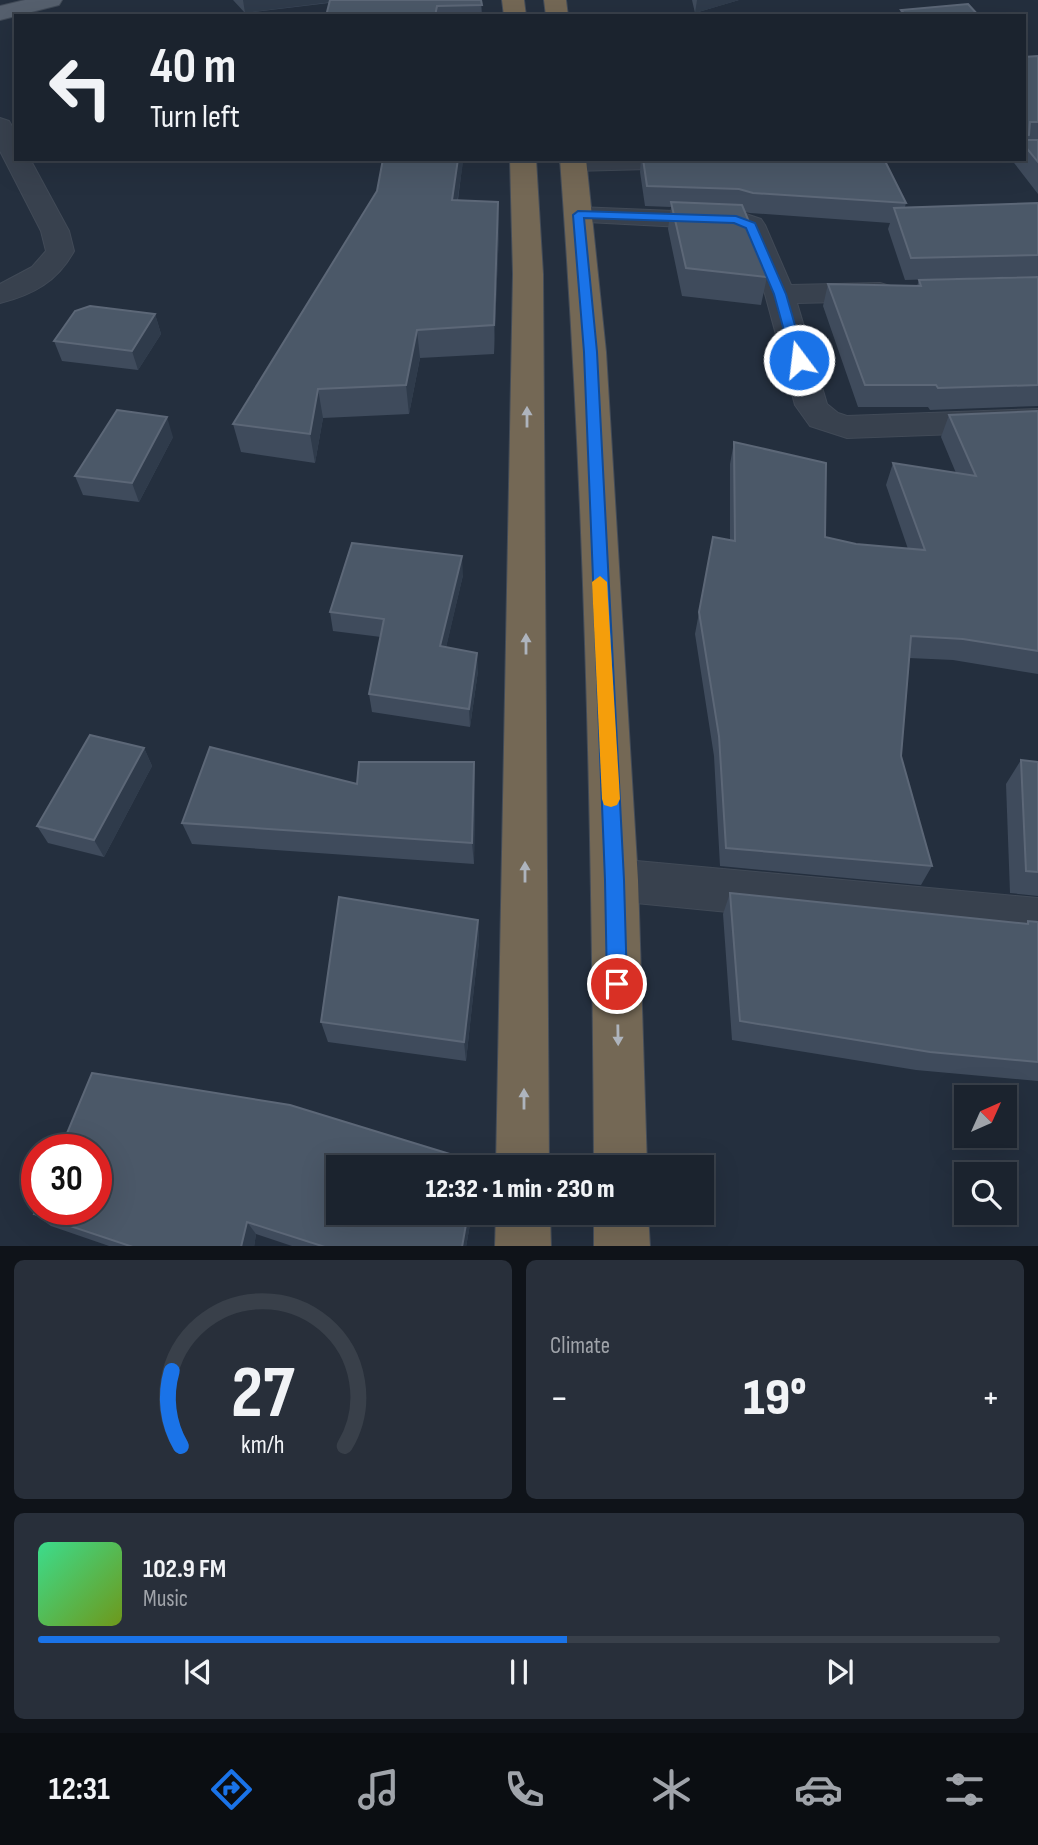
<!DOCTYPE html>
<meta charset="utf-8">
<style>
:root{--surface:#1b232e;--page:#282f3a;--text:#f1f3f6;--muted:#a0a4aa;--line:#39404a;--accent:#1a73e8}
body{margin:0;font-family:"Sofia Sans Condensed",sans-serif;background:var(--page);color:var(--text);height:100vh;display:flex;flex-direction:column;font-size:26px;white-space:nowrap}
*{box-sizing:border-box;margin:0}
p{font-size:23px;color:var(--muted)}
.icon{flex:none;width:38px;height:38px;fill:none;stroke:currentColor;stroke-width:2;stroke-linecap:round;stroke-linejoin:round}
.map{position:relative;height:1246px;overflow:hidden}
.drawer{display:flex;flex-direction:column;gap:14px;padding:14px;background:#0f1319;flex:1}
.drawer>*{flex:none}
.hud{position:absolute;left:14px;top:14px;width:1012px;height:147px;border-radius:0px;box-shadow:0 7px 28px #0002,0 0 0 2px var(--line);background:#1b232e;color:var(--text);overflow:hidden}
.needle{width:46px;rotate:45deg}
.controls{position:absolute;left:954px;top:1085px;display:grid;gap:14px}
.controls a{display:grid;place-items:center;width:63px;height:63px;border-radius:0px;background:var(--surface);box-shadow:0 7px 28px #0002,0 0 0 2px var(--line);font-size:35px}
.speed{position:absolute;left:21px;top:1134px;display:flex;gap:14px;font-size:35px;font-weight:700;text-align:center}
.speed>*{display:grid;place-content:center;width:91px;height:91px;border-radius:50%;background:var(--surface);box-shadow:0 7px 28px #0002,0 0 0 2px var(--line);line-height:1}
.speed .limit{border:10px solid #d22;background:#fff;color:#111}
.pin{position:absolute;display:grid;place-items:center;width:60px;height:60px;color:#fff;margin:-30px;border:4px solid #fff;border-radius:50%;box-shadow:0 2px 7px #0007}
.me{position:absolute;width:77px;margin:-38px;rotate:345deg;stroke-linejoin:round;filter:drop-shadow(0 0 5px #0008)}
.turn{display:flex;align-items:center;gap:24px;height:147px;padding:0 21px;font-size:32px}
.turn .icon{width:91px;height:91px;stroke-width:2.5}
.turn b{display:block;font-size:49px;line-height:60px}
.big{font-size:52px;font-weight:800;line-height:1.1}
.drawer .widget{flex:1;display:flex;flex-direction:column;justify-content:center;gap:10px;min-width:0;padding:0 24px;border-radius:10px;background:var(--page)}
.drawer .dial{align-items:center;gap:0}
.dial svg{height:182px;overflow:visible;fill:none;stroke:var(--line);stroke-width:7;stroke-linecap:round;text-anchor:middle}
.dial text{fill:var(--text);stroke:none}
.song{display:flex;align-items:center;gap:21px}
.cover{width:84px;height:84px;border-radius:10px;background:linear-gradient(135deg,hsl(150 70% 55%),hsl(80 70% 35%))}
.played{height:7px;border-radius:4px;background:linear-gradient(90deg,var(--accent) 55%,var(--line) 55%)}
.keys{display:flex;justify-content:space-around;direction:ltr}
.heat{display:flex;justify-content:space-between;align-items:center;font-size:38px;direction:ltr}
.drawer .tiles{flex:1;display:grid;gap:14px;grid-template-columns:1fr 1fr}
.widget:last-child{grid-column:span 2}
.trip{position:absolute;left:326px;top:1155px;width:388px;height:70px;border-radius:0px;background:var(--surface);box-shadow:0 7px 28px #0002,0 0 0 2px var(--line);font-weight:800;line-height:70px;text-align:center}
.menu{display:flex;height:112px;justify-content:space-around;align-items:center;background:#0b0e12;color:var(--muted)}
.menu .icon{width:49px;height:49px}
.menu .on{color:var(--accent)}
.menu b{font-size:32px;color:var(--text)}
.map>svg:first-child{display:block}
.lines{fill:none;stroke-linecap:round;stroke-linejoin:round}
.street-casing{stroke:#414a57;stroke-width:2}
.primary-casing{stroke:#414a57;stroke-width:2}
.highway-casing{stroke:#434c59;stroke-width:2}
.street{fill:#38414e;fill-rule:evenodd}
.primary{fill:#56606e;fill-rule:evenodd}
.highway{fill:#746855;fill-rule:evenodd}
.wall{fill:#3f4b5c}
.shaded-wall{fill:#2f3b4b}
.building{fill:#4b5868;stroke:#5c6777;stroke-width:2}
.oneway{fill:#aeb4bd}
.route{fill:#1a73e8;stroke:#114b97;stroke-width:2}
.slow{fill:#f59e0b}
</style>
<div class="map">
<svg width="1038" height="1247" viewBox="0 0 1038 1247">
<rect width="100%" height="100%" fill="#242f3e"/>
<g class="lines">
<defs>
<g id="street">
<path d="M0,118L9,121C17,133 16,145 16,159H30L69,231L74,251C58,281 33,295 0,303V284L32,267L46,251L41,231L0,151Z"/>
<path d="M563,159H739L735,165L726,167L573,171L564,169L560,163Z"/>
<path d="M578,207L746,214L761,219L765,225L791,285L880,283L890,286L895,292L890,298L880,301L797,303L827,404L838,413L847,416L1038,409V431L847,438L810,426L795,405L765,294L739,230L568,221L564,215L568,209Z"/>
<path d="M615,859L1038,898V942L615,901L599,895L592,880L599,865Z"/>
</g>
<path id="primary" d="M25,0H62L59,5L0,20V6Z"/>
<g id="highway">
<path d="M502,0H524L526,16H504Z"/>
<path d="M544,0H566L568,16H546Z"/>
<path d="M510,159H536L543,274L549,1167H496L513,274Z"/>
<path d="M560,159H586L606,352L638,880L647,1167H594C592,831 585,495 560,159Z"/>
<path d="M496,1213H550L551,1247H495Z"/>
<path d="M594,1213H648L650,1247H594Z"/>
</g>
</defs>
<use href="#street" class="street-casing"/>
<use href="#primary" class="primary-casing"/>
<use href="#highway" class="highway-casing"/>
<use href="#street" class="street"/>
<use href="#primary" class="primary"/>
<use href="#highway" class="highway"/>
</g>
<g class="wall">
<path d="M233,0H481L482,16H326L329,3L245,13Z"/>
<path d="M692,0H739L695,13Z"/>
<path d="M901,10L979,16H899Z"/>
<path d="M1038,56V194L1011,159H1024V57Z"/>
<path d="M383,159H463L458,200L498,202L499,230L494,354L420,358L409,414L323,418L315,463L241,452L233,424L377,191Z"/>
<path d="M641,159H884L906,203L905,207L1038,203V276L905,280L888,229L890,223L750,213L744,212L767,277L761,305L682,296L668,229L671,207L645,206L640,172Z"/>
<path d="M1038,277V406L930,410L928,407H858L823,306L828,284L917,286L919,280Z"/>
<path d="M155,314L161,334L138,370L62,361L54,341Z"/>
<path d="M1038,411V674L953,660L909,658L901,756L932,866L921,885L720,866L714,756L695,634L713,537L730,540V464L734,442L825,537L856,544L908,549L886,485L893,463L956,473L941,437L949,415Z"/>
<path d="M173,437L139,502L83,495L75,476Z"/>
<path d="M463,575L446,647L478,671L470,727L372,712L369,694L381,637L333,631L330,612Z"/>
<path d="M144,748L152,766L104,857L48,843L37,826Z"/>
<path d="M1021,760L1038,762V896L1010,893L1006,784Z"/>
<path d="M474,762L475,784L474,864L192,844L182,823L357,784Z"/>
<path d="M730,893L1026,924L1028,921L1038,922V1081L916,1070L732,1040L723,914Z"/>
<path d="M478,920L479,942L466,1061L328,1042L321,1022Z"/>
<path d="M92,1073L290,1105L476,1162L477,1167H338V1213H472L466,1247H295L256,1234L254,1247H112L51,1226L34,1214L37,1207V1209H96V1150H60Z"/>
</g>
<g class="shaded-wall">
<path d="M243,0H340V1L245,13Z"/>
<path d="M697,0H739L695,13Z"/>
<path d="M458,159H463V163L453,228L452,200Z"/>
<path d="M498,202L499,230L494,354V325Z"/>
<path d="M155,314L161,334L138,370L132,351Z"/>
<path d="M417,330L420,358L409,414L406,385Z"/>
<path d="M318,389L323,418L315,463L310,434Z"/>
<path d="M167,417L173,437L139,502L132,483Z"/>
<path d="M462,556L463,575L442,665L440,646Z"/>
<path d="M477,653L478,671L470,727L469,709Z"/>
<path d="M144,748L152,766L104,857L94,840Z"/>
<path d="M474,762L475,784L474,864L472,843Z"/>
<path d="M478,920L479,942L466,1061L464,1042Z"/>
<path d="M468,1213H472L466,1247H462Z"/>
<path d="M247,1222L256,1234L254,1247H241Z"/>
</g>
<g class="building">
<path d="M330,0H481L482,5L437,6L435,16H326Z"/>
<path d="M968,4L979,16H906L901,10Z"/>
<path d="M1038,56V122H1030L1029,135L1024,136V57Z"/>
<path d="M1024,140H1038V162L1024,145Z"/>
<path d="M383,159H458L452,200L498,202L494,325L417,330L406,385L318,389L310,434L233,424L377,191Z"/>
<path d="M643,159H884L906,203L753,193L739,189L647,186Z"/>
<path d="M671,202L742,205L760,248L767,277L686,268Z"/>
<path d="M1038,203V255L911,258L894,208Z"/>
<path d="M1038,277V385L938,388L936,385H865L828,284L921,286L919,280Z"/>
<path d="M90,306L155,314L132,351L54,341L75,311Z"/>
<path d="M117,410L167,417L132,483L75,476Z"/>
<path d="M1038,411V651L963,639L911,636L901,756L932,866L726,848L719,736L699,612L713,537L735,541L734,442L826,463L825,537L856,544L925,550L893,463L976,476L949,415Z"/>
<path d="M352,543L462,556L440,646L477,653L469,709L369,694L384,619L330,612Z"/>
<path d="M90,735L144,748L94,840L37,826Z"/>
<path d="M210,747L357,784L359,762H474L472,843L182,823Z"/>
<path d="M1021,760L1038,762V872L1026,871Z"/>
<path d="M730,893L1028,924V921L1038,922V1062L930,1052L740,1021Z"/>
<path d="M339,897L478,920L464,1042L321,1022Z"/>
<path d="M92,1073L290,1105L476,1162V1167H338V1213H468L462,1247H325L247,1222L241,1247H133L34,1214L37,1207V1209H96V1150H60Z"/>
</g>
<defs><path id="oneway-solid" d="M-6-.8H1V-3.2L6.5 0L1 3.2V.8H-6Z" transform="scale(1.75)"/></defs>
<g class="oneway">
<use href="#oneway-solid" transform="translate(527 417) rotate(-90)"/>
<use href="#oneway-solid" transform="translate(526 644) rotate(-90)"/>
<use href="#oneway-solid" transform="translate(525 872) rotate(-90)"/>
<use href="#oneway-solid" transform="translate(618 1035) rotate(89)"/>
<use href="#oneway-solid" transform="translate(524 1099) rotate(-90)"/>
</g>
<path class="route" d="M578,211L736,216L755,223L786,294L805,360L799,365L792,360L774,294L746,228L734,223L584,218L597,352L624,880L627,984L624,991L617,994L610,991L607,984L605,880L584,352L573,215Z"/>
<path class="slow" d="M600,576L607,582L620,799L617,805L611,807L604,805L602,799L592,582Z"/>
</svg>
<div class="controls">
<a><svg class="needle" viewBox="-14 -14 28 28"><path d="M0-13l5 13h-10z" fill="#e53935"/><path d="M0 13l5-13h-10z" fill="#a0a4aa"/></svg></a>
<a><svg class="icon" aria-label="search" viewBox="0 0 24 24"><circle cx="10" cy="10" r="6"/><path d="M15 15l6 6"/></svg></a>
</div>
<div class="speed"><div class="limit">30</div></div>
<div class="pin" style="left:617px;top:984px;background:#d93025"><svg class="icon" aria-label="arrive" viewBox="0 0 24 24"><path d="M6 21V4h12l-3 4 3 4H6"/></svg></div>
<svg class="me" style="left:799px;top:360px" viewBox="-20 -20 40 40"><circle r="17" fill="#1a73e8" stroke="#fff" stroke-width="3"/><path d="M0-11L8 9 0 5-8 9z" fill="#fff"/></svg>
<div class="trip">12:32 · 1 min · 230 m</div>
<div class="hud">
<div class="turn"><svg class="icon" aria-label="left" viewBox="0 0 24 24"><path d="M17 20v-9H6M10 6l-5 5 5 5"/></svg><div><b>40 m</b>Turn left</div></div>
</div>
</div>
<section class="drawer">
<div class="tiles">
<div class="widget dial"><svg viewBox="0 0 100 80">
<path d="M14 69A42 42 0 1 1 86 69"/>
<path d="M14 69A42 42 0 0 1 10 36" stroke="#1a73e8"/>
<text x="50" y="56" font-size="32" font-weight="700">27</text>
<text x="50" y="72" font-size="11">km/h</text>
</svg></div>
<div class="widget"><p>Climate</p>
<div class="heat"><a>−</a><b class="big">19°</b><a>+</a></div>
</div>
<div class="widget">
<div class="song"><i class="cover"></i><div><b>102.9 FM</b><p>Music</p></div></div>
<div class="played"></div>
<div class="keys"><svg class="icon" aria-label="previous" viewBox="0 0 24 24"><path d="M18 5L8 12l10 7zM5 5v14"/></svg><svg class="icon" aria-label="pause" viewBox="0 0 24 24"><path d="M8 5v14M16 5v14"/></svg><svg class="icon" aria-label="next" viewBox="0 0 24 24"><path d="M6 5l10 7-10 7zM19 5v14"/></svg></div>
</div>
</div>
</section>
<nav class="menu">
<b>12:31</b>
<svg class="icon on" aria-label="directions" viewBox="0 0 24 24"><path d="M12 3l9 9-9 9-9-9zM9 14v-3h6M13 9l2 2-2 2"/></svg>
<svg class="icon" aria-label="music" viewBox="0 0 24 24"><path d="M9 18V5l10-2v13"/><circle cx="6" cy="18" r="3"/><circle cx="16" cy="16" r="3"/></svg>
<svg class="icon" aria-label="phone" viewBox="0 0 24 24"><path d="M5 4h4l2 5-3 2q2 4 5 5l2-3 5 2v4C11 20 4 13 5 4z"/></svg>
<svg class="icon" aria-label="climate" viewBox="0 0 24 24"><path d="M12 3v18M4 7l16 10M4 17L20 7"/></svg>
<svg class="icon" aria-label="car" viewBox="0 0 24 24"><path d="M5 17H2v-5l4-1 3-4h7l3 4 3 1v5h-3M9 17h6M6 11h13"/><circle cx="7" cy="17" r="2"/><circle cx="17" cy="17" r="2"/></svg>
<svg class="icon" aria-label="filters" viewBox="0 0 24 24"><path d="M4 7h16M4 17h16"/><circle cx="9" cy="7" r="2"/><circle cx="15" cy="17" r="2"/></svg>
</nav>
